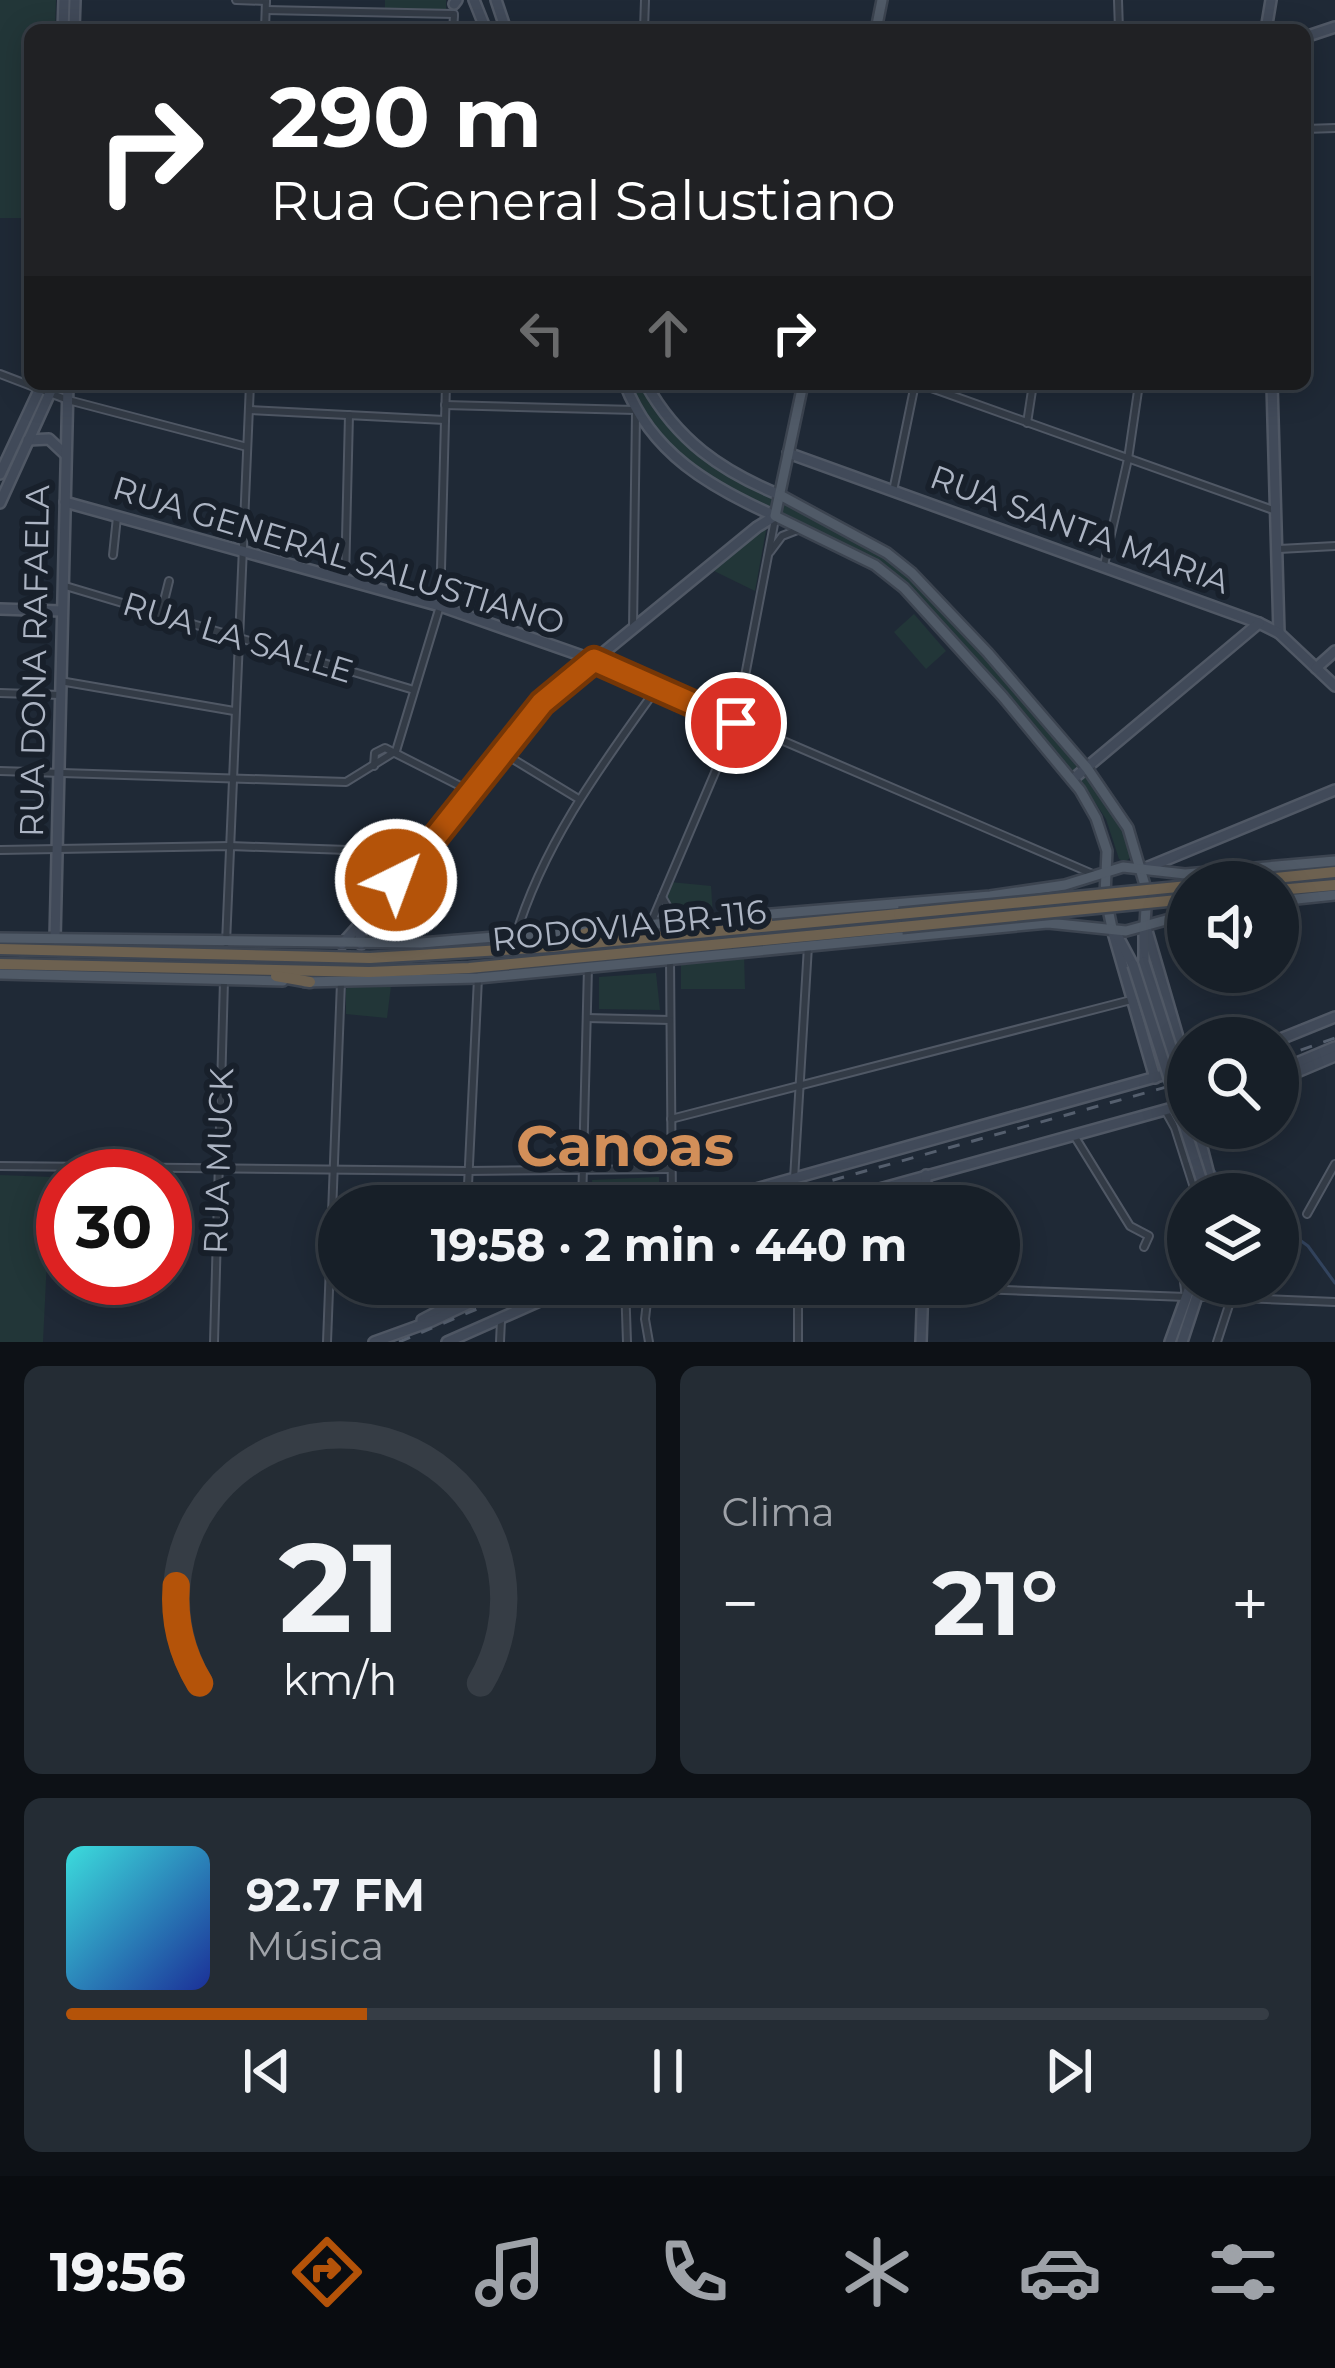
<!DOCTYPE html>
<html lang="pt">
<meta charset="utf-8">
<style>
:root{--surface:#171f28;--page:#242c34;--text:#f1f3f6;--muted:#9ea2a8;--line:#363d45;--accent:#b45309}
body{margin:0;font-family:Montserrat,sans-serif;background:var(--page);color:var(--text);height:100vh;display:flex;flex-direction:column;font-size:45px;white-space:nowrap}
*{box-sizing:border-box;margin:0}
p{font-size:39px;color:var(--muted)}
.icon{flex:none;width:66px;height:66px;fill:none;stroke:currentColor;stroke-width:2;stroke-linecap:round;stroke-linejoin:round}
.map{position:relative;height:1342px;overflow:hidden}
.details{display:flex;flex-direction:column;gap:24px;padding:24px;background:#0d1116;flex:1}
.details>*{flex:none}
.top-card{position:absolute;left:24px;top:24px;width:1287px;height:366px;border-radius:18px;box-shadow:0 6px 30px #0003,0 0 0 3px var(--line);background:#202124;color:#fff;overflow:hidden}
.controls{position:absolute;left:1167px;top:861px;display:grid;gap:24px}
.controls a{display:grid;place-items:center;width:132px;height:132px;border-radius:50%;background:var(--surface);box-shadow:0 6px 30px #0003,0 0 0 3px var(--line);font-size:60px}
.speed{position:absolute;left:36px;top:1149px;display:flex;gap:24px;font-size:60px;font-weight:700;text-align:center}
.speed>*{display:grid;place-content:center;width:156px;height:156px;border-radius:50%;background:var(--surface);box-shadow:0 6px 30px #0003,0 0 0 3px var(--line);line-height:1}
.speed .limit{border:18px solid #d22;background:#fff;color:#111}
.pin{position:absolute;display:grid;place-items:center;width:102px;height:102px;color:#fff;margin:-51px;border:6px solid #fff;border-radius:50%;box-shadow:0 3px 12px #0007}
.me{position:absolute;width:132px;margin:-66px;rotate:42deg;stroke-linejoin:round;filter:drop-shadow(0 0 9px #0008)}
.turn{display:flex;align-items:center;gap:42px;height:252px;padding:0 48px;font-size:54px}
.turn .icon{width:156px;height:156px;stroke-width:2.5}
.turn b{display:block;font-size:84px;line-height:102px}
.lanes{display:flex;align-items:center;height:114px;padding:0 48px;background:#0003;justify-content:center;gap:60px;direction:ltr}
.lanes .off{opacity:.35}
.big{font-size:90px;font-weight:700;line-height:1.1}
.details .widget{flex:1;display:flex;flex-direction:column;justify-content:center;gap:18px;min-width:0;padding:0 42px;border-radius:18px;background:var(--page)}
.details .dial{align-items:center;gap:0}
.dial svg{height:312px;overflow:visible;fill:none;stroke:var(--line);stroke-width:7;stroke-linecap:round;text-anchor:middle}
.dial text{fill:var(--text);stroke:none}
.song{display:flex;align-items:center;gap:36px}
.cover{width:144px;height:144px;border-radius:18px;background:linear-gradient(135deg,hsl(180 70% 55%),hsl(230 70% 35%))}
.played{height:12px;border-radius:6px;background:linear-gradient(90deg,var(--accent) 25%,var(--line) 25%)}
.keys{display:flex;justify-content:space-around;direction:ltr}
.heat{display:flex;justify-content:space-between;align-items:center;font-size:66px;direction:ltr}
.details .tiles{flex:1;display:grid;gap:24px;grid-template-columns:1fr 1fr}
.widget:last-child{grid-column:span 2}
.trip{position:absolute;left:318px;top:1185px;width:702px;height:120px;border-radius:60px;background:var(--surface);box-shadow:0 6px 30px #0003,0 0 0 3px var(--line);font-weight:700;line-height:120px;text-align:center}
.menu{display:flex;height:192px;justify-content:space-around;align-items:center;background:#090c10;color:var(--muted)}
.menu .icon{width:84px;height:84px}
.menu .selected{color:var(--accent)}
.menu b{font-size:54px;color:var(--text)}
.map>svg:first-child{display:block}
.green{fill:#223638}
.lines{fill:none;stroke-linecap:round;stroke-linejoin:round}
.stream{stroke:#33445e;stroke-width:3}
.street-casing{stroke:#505865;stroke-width:10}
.secondary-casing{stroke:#505865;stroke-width:14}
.primary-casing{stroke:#3c4450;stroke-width:14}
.highway-casing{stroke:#3d4551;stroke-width:15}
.street{stroke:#333b46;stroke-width:6}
.secondary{stroke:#414a59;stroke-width:9}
.primary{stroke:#505a67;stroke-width:9}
.highway{stroke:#6d6150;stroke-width:10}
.rail{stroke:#555f6e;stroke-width:3;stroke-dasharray:12 12;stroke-linecap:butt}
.secondary-bridge-casing{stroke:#505865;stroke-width:14;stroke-linecap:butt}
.highway-bridge-casing{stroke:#3d4551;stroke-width:15;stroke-linecap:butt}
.secondary-bridge{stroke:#414a59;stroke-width:9}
.highway-bridge{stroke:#6d6150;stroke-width:10}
.route-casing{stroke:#753606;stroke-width:30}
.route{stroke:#b45309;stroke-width:21}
.labels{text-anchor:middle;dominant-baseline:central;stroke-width:12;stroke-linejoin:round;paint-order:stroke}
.street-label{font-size:33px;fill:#adb5c4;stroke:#18202b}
.town-label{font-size:57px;font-weight:bold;fill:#d28f59;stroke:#18202b}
</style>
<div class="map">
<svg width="1335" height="1342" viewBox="0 0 1335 1342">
<rect width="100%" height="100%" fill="#1f2936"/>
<g class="green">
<path d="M0,0H56L55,30H30V218H0Z"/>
<path d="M385,0H446V10L385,9Z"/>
<path d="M630,384H643C708,496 790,490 885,555C910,572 930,597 951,619C1004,674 1053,733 1103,791L1117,814L1131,857L1125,862L1119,859L1106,819L1096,804L977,662L908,586L714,482L683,459L658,432Z"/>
<path d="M767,525L755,591L712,570Z"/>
<path d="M914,614L946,651L926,669L894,632Z"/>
<path d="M670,882L711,886L713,915L683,917L672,910L665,897Z"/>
<path d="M744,954L745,989H681V961Z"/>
<path d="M656,973L660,1010L599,1009V977Z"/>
<path d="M354,983L391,986L387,1018L346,1014V989Z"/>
<path d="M0,1175L51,1177L43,1342H0Z"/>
<path d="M659,1177L660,1203L593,1206L592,1180Z"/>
</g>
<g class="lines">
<g class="stream">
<path d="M1214,1171L1231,1194"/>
<path d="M1278,1224L1308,1246L1335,1283"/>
</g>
<defs>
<g id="street">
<path d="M236,0L266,1"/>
<path d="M1118,0L1119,30"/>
<path d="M266,10L454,14"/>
<path d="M265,30L266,0"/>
<path d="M453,30L454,16"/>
<path d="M644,30L645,0"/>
<path d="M1305,129L1335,128"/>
<path d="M0,374L68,400L247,447"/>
<path d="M920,384L1276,511"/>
<path d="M445,405L635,410"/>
<path d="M249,410L445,420"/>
<path d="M1027,423L1033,384"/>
<path d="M893,491L915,384"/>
<path d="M1279,549L1335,546"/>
<path d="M770,552L782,536L800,529"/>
<path d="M113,555L117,517"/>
<path d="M1104,565L1128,459L1139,384"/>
<path d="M345,580L349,415"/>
<path d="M62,585L414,690"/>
<path d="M161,613L169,581"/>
<path d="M633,629L636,413"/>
<path d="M595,660L1095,875"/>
<path d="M60,681L234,711"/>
<path d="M0,693L60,695"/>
<path d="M396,751L440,606L446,384"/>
<path d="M503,753L577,798"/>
<path d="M374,766L375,753L385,748L472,792"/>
<path d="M0,771L346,782L396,751"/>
<path d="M0,850L230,846L348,850L363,854L399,883"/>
<path d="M662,897L670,911L683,921"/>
<path d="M651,923L736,723L775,519"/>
<path d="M515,938C543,844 600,767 657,688"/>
<path d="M226,943L250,384"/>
<path d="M670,958L672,1206"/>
<path d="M587,1018L670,1020"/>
<path d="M1165,1110L1175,1128L1196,1194"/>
<path d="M671,1119L1131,1000"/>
<path d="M1075,1137L1130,1226L1149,1236L1144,1247"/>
<path d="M0,1166L467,1171L671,1169"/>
<path d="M794,1179L808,946"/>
<path d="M467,1206L478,978"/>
<path d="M582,1206L588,967"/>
<path d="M1307,1214L1335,1164"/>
<path d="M625,1284L627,1342"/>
<path d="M923,1287L1186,1297L1184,1282L1188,1263"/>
<path d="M1197,1296L1335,1302"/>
<path d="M1204,1297L1213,1284"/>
<path d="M214,1342L224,980"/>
<path d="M327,1342L341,982"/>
<path d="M500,1342L501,1320"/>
<path d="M649,1342L645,1319L649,1284"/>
<path d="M798,1342V1284"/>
<path d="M1217,1342L1231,1299"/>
</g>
<g id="secondary">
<path d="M474,0L486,30"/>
<path d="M496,0L506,30"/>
<path d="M454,4L457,0"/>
<path d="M63,30L64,0"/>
<path d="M74,30L75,0"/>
<path d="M1266,30L1271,0"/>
<path d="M1305,37L1335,27"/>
<path d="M625,384C651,453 710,487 775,516"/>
<path d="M646,384C677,440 721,471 780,495"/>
<path d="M1272,384L1279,633"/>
<path d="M28,440L49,439L65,454"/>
<path d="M788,453L1259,623L1279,633L1335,686"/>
<path d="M0,474L42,384"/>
<path d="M65,502L440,606L594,660"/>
<path d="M0,503L54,384"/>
<path d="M0,609L61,611"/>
<path d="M1316,668L1335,651"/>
<path d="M1073,779L1259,623"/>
<path d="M1146,868L1335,790"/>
<path d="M1145,924L1187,1068"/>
<path d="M1112,929L1155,1078"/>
<path d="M1144,930V962"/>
<path d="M1116,933L1133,965"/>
<path d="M55,939L68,384"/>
<path d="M342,944L405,874L542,703L757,527L775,516"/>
<path d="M361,944L360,934L404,876"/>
<path d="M1278,1040L1335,1017"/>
<path d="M1278,1071L1335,1047"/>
<path d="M1278,1080L1335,1056"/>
<path d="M1197,1128L1214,1194"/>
<path d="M695,1206L1188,1068"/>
<path d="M818,1206L1183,1105"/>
<path d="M925,1206L926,1175"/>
<path d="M422,1320L490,1284"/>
<path d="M374,1342L432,1321L510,1284"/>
<path d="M447,1342L578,1284"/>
<path d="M921,1342L923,1284"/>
<path d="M1170,1342L1191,1284"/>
<path d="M1182,1342L1201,1284"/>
</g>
<g id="primary">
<path d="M876,30L882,0"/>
<path d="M803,384L775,516L875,565L904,588L1003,697L1080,790L1096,818L1107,851L1105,895L1112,928"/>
<path d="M780,495L887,553L912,573L988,653L1087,768L1128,828L1147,892L1145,924"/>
<path d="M1278,901L1335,895"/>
<path d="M760,915L990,896L1065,885L1123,867L1185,874L1335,861"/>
<path d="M0,938L421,943L731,918"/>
<path d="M0,974L283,981"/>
<path d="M305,982L478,978L1048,923L1126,931L1188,914"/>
</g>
<g id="highway">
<path d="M1234,882L1335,872"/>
<path d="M1278,890L1335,885"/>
<path d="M726,919L767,920"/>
<path d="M565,941L590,932"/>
<path d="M0,949L370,958L550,947L899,914"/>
<path d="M0,964L369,972L469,968L902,927"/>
<path d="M276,976L310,982"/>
</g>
</defs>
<use href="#street" class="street-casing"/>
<use href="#secondary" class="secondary-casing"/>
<use href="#primary" class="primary-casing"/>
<use href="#highway" class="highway-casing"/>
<use href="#street" class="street"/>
<use href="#secondary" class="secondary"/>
<use href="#primary" class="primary"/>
<use href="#highway" class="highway"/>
<g class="rail">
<path d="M1278,1058L1335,1038"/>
<path d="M740,1206L1188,1081"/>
<path d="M399,1342L536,1284"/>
</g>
<defs>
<g id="secondary-bridge">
<path d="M1144,962L1188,1100"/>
<path d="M1133,965L1206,1194"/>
</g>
<g id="highway-bridge">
<path d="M899,914L1188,886"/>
<path d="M902,927L1188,899"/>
</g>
</defs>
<use href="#secondary-bridge" class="secondary-bridge-casing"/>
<use href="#highway-bridge" class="highway-bridge-casing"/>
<use href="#secondary-bridge" class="secondary-bridge"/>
<use href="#highway-bridge" class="highway-bridge"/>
</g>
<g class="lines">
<defs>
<path id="route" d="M396,880L401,885L406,874L542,703L594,660L736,723"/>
</defs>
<use href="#route" class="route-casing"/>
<use href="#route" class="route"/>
</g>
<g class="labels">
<g class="street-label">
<text transform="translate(1080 529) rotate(20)">RUA SANTA MARIA</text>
<text transform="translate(339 555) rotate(17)">RUA GENERAL SALUSTIANO</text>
<text transform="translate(238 637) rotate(17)">RUA LA SALLE</text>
<text transform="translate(34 661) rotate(-89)">RUA DONA RAFAELA</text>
<text transform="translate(629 925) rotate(-6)">RODOVIA BR-116</text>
<text transform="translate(218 1161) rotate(-88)">RUA MUCK</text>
</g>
<g class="town-label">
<text x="625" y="1145">Canoas</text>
</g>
</g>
</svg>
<div class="controls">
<a><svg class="icon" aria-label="sound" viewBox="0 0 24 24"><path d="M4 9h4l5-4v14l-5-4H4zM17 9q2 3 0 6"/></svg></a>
<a><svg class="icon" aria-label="search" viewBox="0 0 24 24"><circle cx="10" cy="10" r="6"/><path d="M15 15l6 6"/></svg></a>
<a><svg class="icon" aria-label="layers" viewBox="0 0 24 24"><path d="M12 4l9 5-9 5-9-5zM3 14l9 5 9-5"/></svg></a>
</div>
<div class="speed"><div class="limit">30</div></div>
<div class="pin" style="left:736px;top:723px;background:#d93025"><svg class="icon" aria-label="arrive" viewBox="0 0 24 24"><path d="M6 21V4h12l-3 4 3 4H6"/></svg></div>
<svg class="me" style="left:396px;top:880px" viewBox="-20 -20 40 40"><circle r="17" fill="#b45309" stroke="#fff" stroke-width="3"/><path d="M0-11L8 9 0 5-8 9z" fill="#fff"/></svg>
<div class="trip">19:58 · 2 min · 440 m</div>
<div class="top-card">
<div class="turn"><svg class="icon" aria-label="right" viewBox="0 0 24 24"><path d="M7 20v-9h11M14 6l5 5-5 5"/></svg><div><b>290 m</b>Rua General Salustiano</div></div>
<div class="lanes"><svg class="icon off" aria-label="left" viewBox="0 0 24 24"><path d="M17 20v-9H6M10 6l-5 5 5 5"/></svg><svg class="icon off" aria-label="ahead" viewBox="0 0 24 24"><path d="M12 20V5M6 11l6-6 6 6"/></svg><svg class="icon" aria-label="right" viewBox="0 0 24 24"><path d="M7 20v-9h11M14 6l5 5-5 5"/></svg></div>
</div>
</div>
<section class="details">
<div class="tiles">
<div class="widget dial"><svg viewBox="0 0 100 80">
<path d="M14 69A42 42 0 1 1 86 69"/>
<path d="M14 69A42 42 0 0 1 8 44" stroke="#b45309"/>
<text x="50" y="56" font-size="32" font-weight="700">21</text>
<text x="50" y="72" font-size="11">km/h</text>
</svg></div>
<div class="widget"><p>Clima</p>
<div class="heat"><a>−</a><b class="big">21°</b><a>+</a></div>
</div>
<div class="widget">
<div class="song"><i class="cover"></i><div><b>92.7 FM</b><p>Música</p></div></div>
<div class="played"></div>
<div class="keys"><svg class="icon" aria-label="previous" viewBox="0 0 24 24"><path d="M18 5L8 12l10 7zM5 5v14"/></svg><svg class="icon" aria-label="pause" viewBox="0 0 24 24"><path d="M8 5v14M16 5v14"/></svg><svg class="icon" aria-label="next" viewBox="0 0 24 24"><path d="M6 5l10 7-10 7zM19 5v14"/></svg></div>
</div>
</div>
</section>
<nav class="menu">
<b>19:56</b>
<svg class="icon selected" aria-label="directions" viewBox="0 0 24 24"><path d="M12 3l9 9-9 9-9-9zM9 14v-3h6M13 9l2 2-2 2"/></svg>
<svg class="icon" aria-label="music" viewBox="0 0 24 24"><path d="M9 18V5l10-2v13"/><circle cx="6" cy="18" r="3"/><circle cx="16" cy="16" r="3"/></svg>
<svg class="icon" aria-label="phone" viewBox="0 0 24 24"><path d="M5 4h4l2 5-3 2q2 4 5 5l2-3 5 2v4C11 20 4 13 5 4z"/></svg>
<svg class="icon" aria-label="climate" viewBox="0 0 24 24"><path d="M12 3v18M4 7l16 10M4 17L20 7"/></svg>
<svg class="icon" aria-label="car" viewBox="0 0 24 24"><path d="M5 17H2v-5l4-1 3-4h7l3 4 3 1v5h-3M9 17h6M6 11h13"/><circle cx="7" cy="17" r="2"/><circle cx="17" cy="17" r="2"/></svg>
<svg class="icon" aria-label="filters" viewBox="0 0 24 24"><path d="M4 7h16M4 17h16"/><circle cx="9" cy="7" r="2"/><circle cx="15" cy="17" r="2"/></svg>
</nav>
